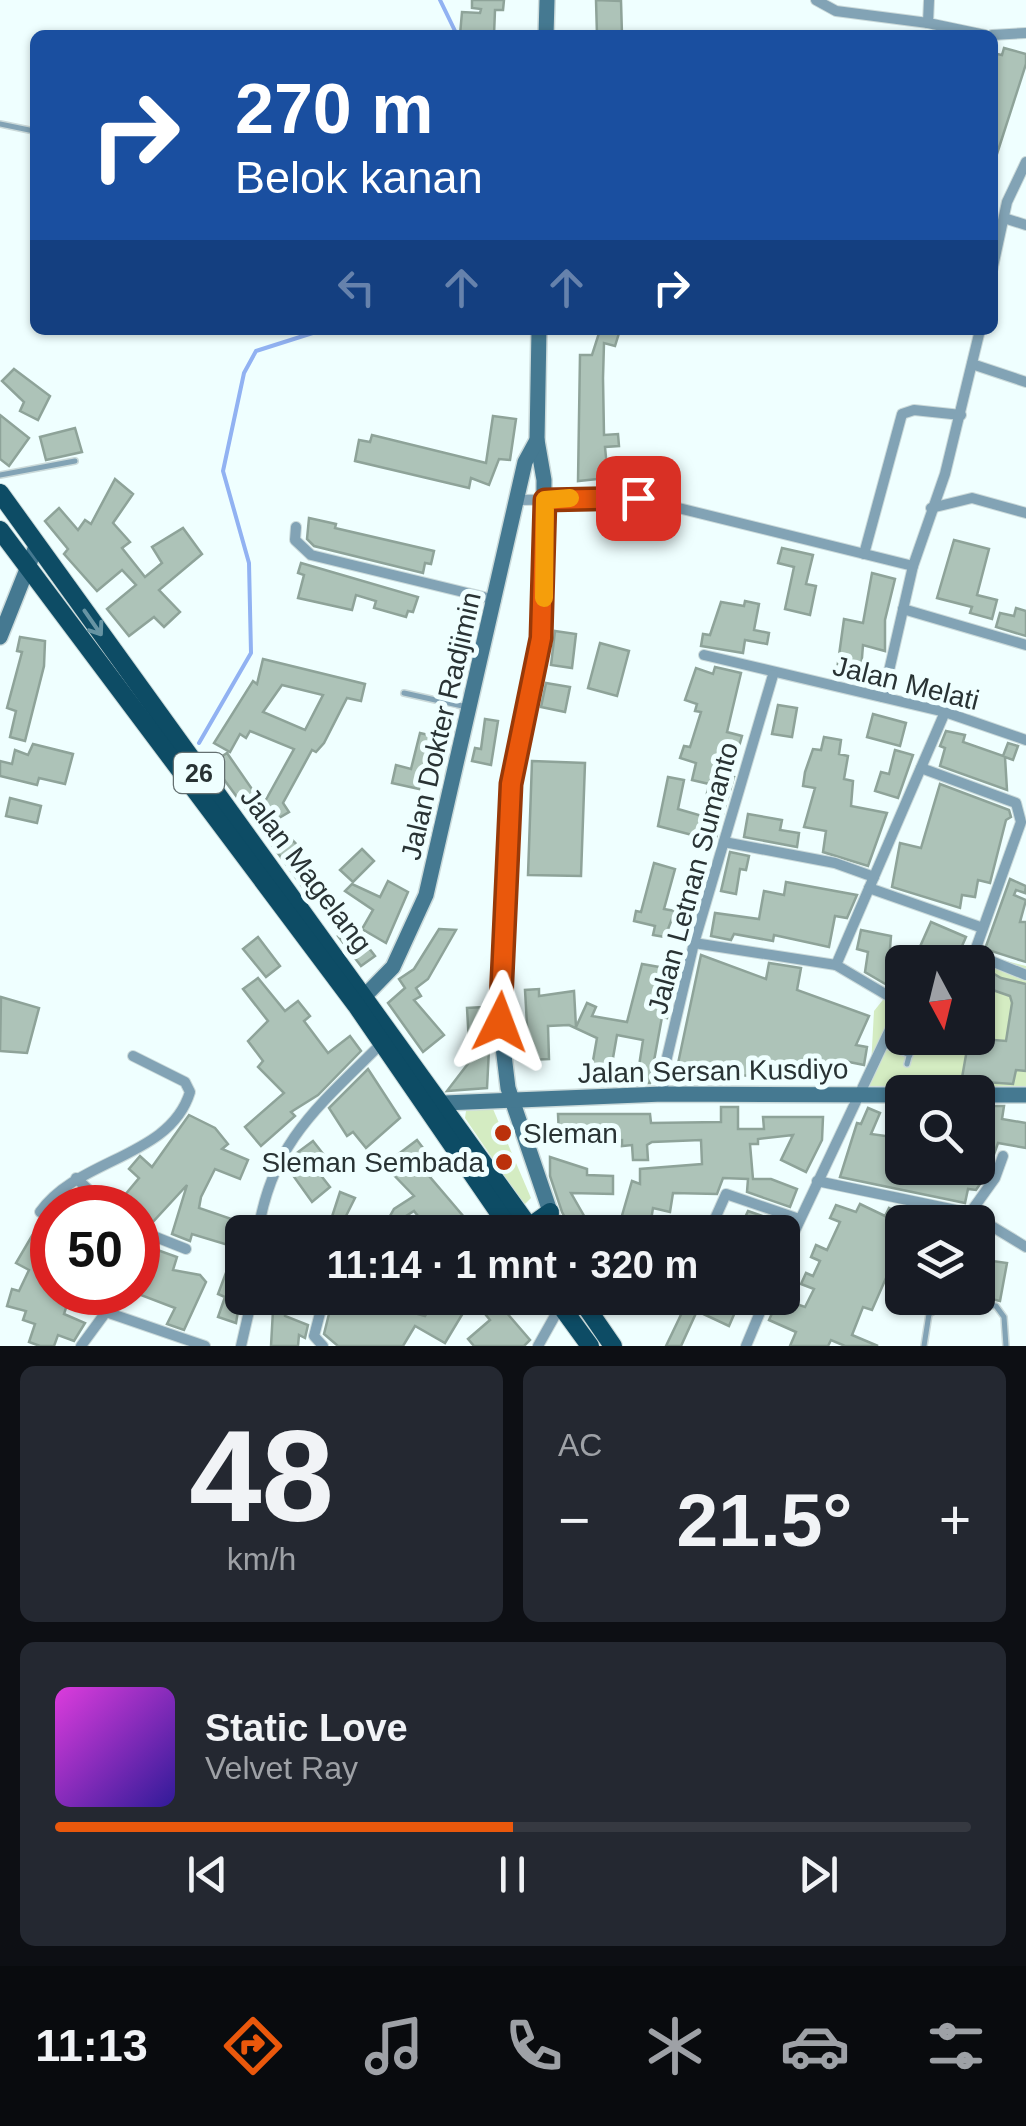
<!DOCTYPE html>
<html lang="id">
<meta charset="utf-8">
<style>
:root{--surface:#171b24;--page:#242831;--text:#f1f3f6;--muted:#9ea1a6;--line:#363941;--accent:#ea580c}
body{margin:0;font-family:Arial,sans-serif;background:var(--page);color:var(--text);height:100vh;display:flex;flex-direction:column;font-size:38px;white-space:nowrap}
*{box-sizing:border-box;margin:0}
p{font-size:32px;color:var(--muted)}
.icon{flex:none;width:55px;height:55px;fill:none;stroke:currentColor;stroke-width:2;stroke-linecap:round;stroke-linejoin:round}
.map{position:relative;height:1346px;overflow:hidden}
.drawer{display:flex;flex-direction:column;gap:20px;padding:20px;background:#0d0f14;flex:1}
.drawer>*{flex:none}
.banner{position:absolute;left:30px;top:30px;width:968px;height:305px;border-radius:15px;box-shadow:0 2px 8px #0004;background:#1a4fa0;color:#fff;overflow:hidden}
.needle{width:65px;rotate:173deg}
.controls{position:absolute;left:885px;top:945px;display:grid;gap:20px}
.controls a{display:grid;place-items:center;width:110px;height:110px;border-radius:15px;background:var(--surface);box-shadow:0 2px 8px #0004;font-size:50px}
.speed{position:absolute;left:30px;top:1185px;display:flex;gap:20px;font-size:50px;font-weight:700;text-align:center}
.speed>*{display:grid;place-content:center;width:130px;height:130px;border-radius:50%;background:var(--surface);box-shadow:0 2px 8px #0004;line-height:1}
.speed .limit{border:15px solid #d22;background:#fff;color:#111}
.pin{position:absolute;display:grid;place-items:center;width:85px;height:85px;color:#fff;margin:-42px;border-radius:20px;box-shadow:0 5px 15px #0006}
.me{position:absolute;width:110px;margin:-55px;rotate:3deg;stroke-linejoin:round;filter:drop-shadow(0 0 8px #0008)}
.turn{display:flex;align-items:center;gap:35px;height:210px;padding:0 40px;font-size:45px}
.turn .icon{width:130px;height:130px;stroke-width:2.5}
.turn b{display:block;font-size:70px;line-height:85px}
.lanes{display:flex;align-items:center;height:95px;padding:0 40px;background:#0003;justify-content:center;gap:50px;direction:ltr}
.lanes .off{opacity:.35}
.big{font-size:75px;font-weight:600;line-height:1.1}
.drawer .widget{flex:1;display:flex;flex-direction:column;justify-content:center;gap:15px;min-width:0;padding:0 35px;border-radius:15px;background:var(--page)}
.drawer .dial{align-items:center;gap:0}
.dial b{font-size:130px;line-height:1}
.song{display:flex;align-items:center;gap:30px}
.cover{width:120px;height:120px;border-radius:15px;background:linear-gradient(135deg,hsl(300 70% 55%),hsl(250 70% 35%))}
.played{height:10px;border-radius:5px;background:linear-gradient(90deg,var(--accent) 50%,var(--line) 50%)}
.keys{display:flex;justify-content:space-around;direction:ltr}
.heat{display:flex;justify-content:space-between;align-items:center;font-size:55px;direction:ltr}
.drawer .tiles{flex:1;display:grid;gap:20px;grid-template-columns:1fr 1fr}
.widget:last-child{grid-column:span 2}
.trip{position:absolute;left:225px;top:1215px;width:575px;height:100px;border-radius:15px;background:var(--surface);box-shadow:0 2px 8px #0004;font-weight:600;line-height:100px;text-align:center}
.tab-bar{display:flex;height:160px;justify-content:space-around;align-items:center;background:#090b0e;color:var(--muted)}
.tab-bar .icon{width:70px;height:70px}
.tab-bar .on{color:var(--accent)}
.tab-bar b{font-size:45px;color:var(--text)}
.map>svg:first-child{display:block}
.green{fill:#d4ecc2}
.lines{fill:none;stroke-linecap:round;stroke-linejoin:round}
.stream{stroke:#91b2f2;stroke-width:4}
.building{fill:#adc3b8;stroke:#8ea399;stroke-width:2.5;fill-rule:evenodd}
.service-casing{stroke:#cbdada;stroke-width:8}
.minor-casing{stroke:#cbdada;stroke-width:12}
.secondary-casing{stroke:#cbdada;stroke-width:18}
.trunk-casing{stroke:#cbdada;stroke-width:20}
.service{stroke:#82a3b5;stroke-width:5}
.minor{stroke:#82a3b5;stroke-width:10}
.secondary{stroke:#457991;stroke-width:15}
.trunk{stroke:#0d4c65;stroke-width:18}
.oneway{stroke:#6794a3}
.route-casing{stroke:#983908;stroke-width:25}
.route{stroke:#ea580c;stroke-width:18}
.slow{stroke:#f59e0b;stroke-width:18}
.poi-dot{fill:#bb310b;stroke:#efffff;stroke-width:4}
.labels{text-anchor:middle;dominant-baseline:central;stroke-width:10;stroke-linejoin:round;paint-order:stroke}
.shield{fill:#efffff;stroke:#647071;stroke-width:2.5}
.shield-label{font-size:25px;font-weight:bold;fill:#293334}
.street-label{font-size:28px;fill:#293334;stroke:#efffff}
.poi-label{font-size:28px;fill:#293334;stroke:#efffff;text-anchor:start}
</style>
<div class="map">
<svg width="1026" height="1346" viewBox="0 0 1026 1346">
<rect width="100%" height="100%" fill="#efffff"/>
<g class="green">
<path d="M930,941L1026,966V1103H978V1092H902V1103H869L874,1011L902,976V1038H978V962H913Z"/>
<path d="M493,1109L531,1198L524,1205L465,1118L466,1111Z"/>
</g>
<g class="lines">
<g class="stream">
<path d="M440,0L457,35"/>
<path d="M199,743L251,653L249,563L223,471L244,373L256,351L322,330"/>
</g>
</g>
<g class="building">
<path d="M472,0H504L503,10H495L494,35H460L462,12L480,13L481,9L472,8Z"/>
<path d="M596,0L621,1L622,35H597Z"/>
<path d="M1004,48L1026,54V64L996,157L992,156V53L1002,55Z"/>
<path d="M600,330H620L615,346L604,343L603,378L604,435L618,434L619,446L605,447L608,478L578,481L580,355H592Z"/>
<path d="M14,369L50,396L38,420L20,411L24,402L2,381Z"/>
<path d="M0,415L29,438L9,466L0,459Z"/>
<path d="M493,416L516,419L510,460L499,459L489,485L471,478L469,488L355,461L359,440L370,442L372,435L486,463Z"/>
<path d="M75,428L82,452L46,460L40,437Z"/>
<path d="M115,479L133,494L113,523L130,542L122,548L145,577L162,563L152,547L183,528L202,554L159,590L180,612L164,627L154,617L129,636L107,609L136,585L122,570L97,591L64,554L68,549L45,521L59,508L78,530L85,520L91,524Z"/>
<path d="M309,518L336,524L335,528L434,551L431,564L425,563L423,573L314,546L307,539Z"/>
<path d="M954,540L989,549L977,595L997,600L992,619L970,613L972,607L937,598Z"/>
<path d="M782,548L813,555L806,584L816,586L810,615L785,609L794,567L778,563Z"/>
<path d="M301,563L418,597L413,612L408,611L406,617L374,608L376,601L356,595L352,610L298,598L304,575L298,573Z"/>
<path d="M872,573L895,579L885,620V651L863,645L860,683L836,677L844,619L863,623Z"/>
<path d="M745,601L759,604L754,630L769,633L767,644L745,640L743,653L701,646L703,634L710,635L721,602L744,606Z"/>
<path d="M1016,608L1026,611V636L996,627L1000,613L1014,616Z"/>
<path d="M555,631L576,634L572,668L551,665Z"/>
<path d="M20,637L45,641L44,666L25,741L10,737L16,711L7,708L22,652L17,651Z"/>
<path d="M600,643L629,651L617,696L588,688Z"/>
<path d="M263,659L365,684L361,701L347,698L324,743L316,752L312,750L283,803L289,812L274,821L301,849L293,856L320,884L307,893L212,763L227,753L263,805L294,749L250,731L246,738L240,734L230,752L214,743L253,681L257,684ZM282,685L323,695L305,730L263,712Z"/>
<path d="M715,667L741,673L727,732L742,736L736,757L720,753L714,772L734,777L715,841L658,826L668,777L684,780L678,809L702,816L709,784L692,780L696,763L680,758L684,746L690,747L701,712L695,711L697,704L685,700L696,668L713,674Z"/>
<path d="M546,683L570,687L565,712L541,707Z"/>
<path d="M778,705L797,708L792,737L772,734Z"/>
<path d="M873,714L906,723L900,746L867,737Z"/>
<path d="M485,719L498,721L491,765L472,761L475,748L481,749Z"/>
<path d="M946,731L965,735L963,742L1003,756L1008,743L1018,746L1013,760L1005,757L1007,790L940,766L945,748L940,746Z"/>
<path d="M420,733L437,737L432,767L424,766L419,789L392,783L396,765L411,769Z"/>
<path d="M824,737L841,740L839,754L848,756L844,779L853,781L851,806L887,813L868,866L823,852L826,831L804,827L815,788L803,786L805,772L813,749L821,750Z"/>
<path d="M33,744L73,754L65,784L39,778L37,785L0,776V761L12,764L15,750L28,755Z"/>
<path d="M895,750L913,755L898,798L875,791L881,772L889,774Z"/>
<path d="M532,761L585,763L581,876L528,875Z"/>
<path d="M940,784L1009,810L1011,817L1006,820L990,883L978,880L975,897L962,895L960,908L892,887L900,843L921,848Z"/>
<path d="M10,798L41,806L37,823L6,816Z"/>
<path d="M748,814L782,820L780,830L799,833L797,847L744,837Z"/>
<path d="M362,849L374,861L353,882L340,870Z"/>
<path d="M730,852L749,856L746,870L740,869L736,894L721,891Z"/>
<path d="M654,863L675,869L664,909L675,911L665,937L653,935L655,926L634,921L636,911L641,912Z"/>
<path d="M1010,879L1026,886L1025,893L1016,890L1014,895L1026,900L1020,922H1026V962L985,949Z"/>
<path d="M388,881L408,892L386,943L362,929L373,910L345,891L352,884L380,897Z"/>
<path d="M786,882L857,895L847,918L835,916L829,947L774,935L773,941L734,934L731,940L711,936L715,913L759,919L764,891L784,895Z"/>
<path d="M931,922L966,937L955,962L915,958Z"/>
<path d="M351,925L375,956L361,966L338,936Z"/>
<path d="M439,929L456,930L428,979L416,988L421,996L414,1000L444,1035L423,1052L388,1003L405,988L399,979L414,969Z"/>
<path d="M861,930L891,936L887,985L865,972L868,952L857,949Z"/>
<path d="M258,937L280,966L266,977L243,949Z"/>
<path d="M701,955L766,979L769,963L801,968L797,990L869,1016L856,1045L867,1047L864,1065L849,1062L842,1079L676,1073Z"/>
<path d="M668,957L681,960L667,1018L662,1017L650,1083H628L632,1064L639,1066L643,1040L617,1035L610,1075L591,1072L597,1038L569,1025L548,1026L549,1059L529,1060L525,990L539,989V996L574,991L576,1027L587,1003L596,1007L592,1016L627,1022L642,964L665,968Z"/>
<path d="M979,965L1001,978L1026,984V1071L1016,1070L1013,1084L984,1082L968,1091L960,1089L969,1038L1006,1041L1012,1003L1010,996L987,988L983,1010H978Z"/>
<path d="M258,978L285,1011L298,1001L310,1016L304,1021L328,1053L350,1036L361,1051L318,1095L291,1112L295,1116L261,1146L245,1127L284,1093L258,1067L263,1061L248,1041L268,1021L243,989Z"/>
<path d="M1,997L39,1008L27,1053L0,1051Z"/>
<path d="M483,1007L489,1049L487,1088L447,1091L470,1061L467,1008Z"/>
<path d="M368,1069L400,1118L366,1148L353,1132L347,1136L329,1108Z"/>
<path d="M978,1106H1004L1002,1119L1026,1123V1148L998,1143L987,1174L976,1190L968,1189L965,1203L840,1177L857,1123L861,1124L868,1108L880,1113L871,1134L893,1137L889,1162L925,1169L978,1168Z"/>
<path d="M721,1107H738V1129H764L763,1117H823L822,1140L806,1172L781,1160L793,1135L758,1139V1144H750L753,1179H771L797,1189L790,1207L747,1192L748,1179L723,1178L717,1194L673,1193L670,1212L653,1208L649,1232H632V1221L621,1219L632,1181L640,1184V1169L702,1164L701,1140L652,1142L647,1145L648,1160H633L632,1145L622,1146V1140L595,1142V1134L559,1136L558,1114H650L651,1123L721,1122Z"/>
<path d="M189,1115L215,1128L228,1144L222,1149L248,1160L240,1179L215,1169L201,1197L199,1208L246,1224L238,1248L192,1234L190,1241L172,1234L187,1185L150,1225L138,1217V1208L119,1202L139,1178L129,1169L140,1156L152,1167Z"/>
<path d="M417,1140L439,1169L430,1177L470,1224L459,1232L445,1217L429,1230L414,1211L381,1232L394,1209L414,1196L384,1165Z"/>
<path d="M313,1141L331,1164L319,1173L330,1187L312,1202L287,1167L294,1155Z"/>
<path d="M550,1157L587,1169V1175L613,1176V1194L571,1193L591,1228L583,1232H573L562,1212L550,1176Z"/>
<path d="M340,1192L355,1198L338,1232H327Z"/>
<path d="M860,1204L885,1216L889,1208L902,1215V1255L897,1253L872,1310L863,1307L852,1335L878,1346H845L831,1340L828,1346H790L796,1332L769,1320L779,1298L805,1307L814,1289L801,1284L806,1273L813,1276L820,1261L811,1257L816,1245L827,1250L840,1222L830,1218L836,1205L856,1212Z"/>
<path d="M52,1211V1292H71L64,1314L85,1323L74,1341L58,1335L54,1346H40L29,1342L35,1324L23,1320L26,1311L7,1306L12,1289L19,1291L29,1270L16,1263L40,1222L43,1223Z"/>
<path d="M748,1211L788,1225L784,1232H764L743,1222Z"/>
<path d="M138,1243L177,1257L173,1270L200,1275L206,1282L184,1330L167,1324L175,1308L138,1294Z"/>
<path d="M235,1249L242,1252L236,1284L242,1287L236,1323L218,1317L225,1297L218,1294Z"/>
<path d="M978,1259L1007,1263L1000,1301L978,1296Z"/>
<path d="M333,1298H360L425,1316L436,1298H494L530,1340L524,1346H474L468,1339L490,1320L472,1298L445,1343L415,1326L403,1346H338L324,1334Z"/>
<path d="M689,1298H727L739,1303L729,1326L697,1311L681,1346H666Z"/>
<path d="M273,1310L285,1311V1316L308,1325L305,1338L299,1335L298,1346H271Z"/>
</g>
<g class="lines">
<defs>
<g id="service">
<path d="M0,124L34,131"/>
<path d="M0,475L75,461"/>
<path d="M404,693L467,707"/>
<path d="M885,1045L910,1055"/>
<path d="M907,1064L914,1038"/>
<path d="M924,1346L929,1314L949,1302L996,1306L1004,1317L1006,1346"/>
</g>
<g id="minor">
<path d="M816,0L836,11L928,23"/>
<path d="M929,0L928,23L985,35"/>
<path d="M992,35L1026,33"/>
<path d="M1004,218L1026,225"/>
<path d="M992,271L1007,202L1026,162"/>
<path d="M972,364L1026,382"/>
<path d="M520,500L638,498L913,566"/>
<path d="M931,508L972,498L1026,513"/>
<path d="M296,527L295,540L311,555L496,600"/>
<path d="M864,554L902,414L914,410L961,415"/>
<path d="M903,609L1026,645"/>
<path d="M704,655L945,712L1026,740"/>
<path d="M883,697L913,566L945,474L980,330"/>
<path d="M921,768L1016,803L1021,822L971,962"/>
<path d="M724,842L835,863L874,877"/>
<path d="M869,888L980,927"/>
<path d="M694,943L836,965L902,1004"/>
<path d="M974,954L1026,975"/>
<path d="M836,965L945,712"/>
<path d="M663,1094L664,1070L694,943L773,675"/>
<path d="M76,1178L108,1208"/>
<path d="M817,1181L970,1213L1026,1247"/>
<path d="M40,1212C78,1158 170,1158 190,1092L185,1082L133,1056"/>
<path d="M970,1213L995,1178L1003,1156"/>
<path d="M138,1230L186,1249"/>
<path d="M258,1232C272,1141 320,1105 382,1043"/>
<path d="M661,1232L666,1223"/>
<path d="M709,1232L726,1194L799,1219"/>
<path d="M782,1258L902,1004"/>
<path d="M106,1312L110,1292"/>
<path d="M81,1346L106,1312L205,1346"/>
<path d="M241,1346L252,1298"/>
<path d="M323,1346L314,1336L324,1298"/>
<path d="M538,1346L561,1305"/>
<path d="M746,1346L766,1298"/>
</g>
<g id="secondary">
<path d="M546,35L547,0"/>
<path d="M537,440L544,480L543,621L513,769L500,1022L508,1088L557,1232"/>
<path d="M0,637L37,544"/>
<path d="M356,1005L393,967L426,895L525,462L537,440L539,330"/>
<path d="M978,1095H1026"/>
<path d="M444,1103L663,1094L902,1095"/>
</g>
<g id="trunk">
<path d="M0,493L533,1232"/>
<path d="M0,530L356,1005L512,1232"/>
<path d="M529,1227L550,1212"/>
<path d="M555,1298L590,1346"/>
<path d="M580,1298L613,1346"/>
</g>
</defs>
<use href="#service" class="service-casing"/>
<use href="#minor" class="minor-casing"/>
<use href="#secondary" class="secondary-casing"/>
<use href="#trunk" class="trunk-casing"/>
<use href="#service" class="service"/>
<use href="#minor" class="minor"/>
<use href="#secondary" class="secondary"/>
<use href="#trunk" class="trunk"/>
</g>
<defs><path id="oneway-shaft" d="M-6 0H5M1.5-3L5.5 0L1.5 3" fill="none" stroke-width="1.6" stroke-linecap="round" stroke-linejoin="round" transform="scale(2.5)"/></defs>
<use class="oneway" href="#oneway-shaft" transform="translate(93 623) rotate(55)"/>
<g class="lines">
<defs>
<path id="route" d="M500,1022L511,784L541,638L545,500L638,498"/>
</defs>
<use href="#route" class="route-casing"/>
<use href="#route" class="route"/>
<path class="slow" d="M544,598L545,500L570,498"/>
</g>
<g class="poi-dot">
<circle cx="503" cy="1133" r="10"/>
<circle cx="504" cy="1162" r="10"/>
</g>
<g class="labels">
<rect class="shield" x="174" y="753" width="50" height="40" rx="8"/>
<g class="shield-label">
<text x="199" y="773">26</text>
</g>
<g class="street-label">
<text transform="translate(906 683) rotate(14)">Jalan Melati</text>
<text transform="translate(441 726) rotate(-77)">Jalan Dokter Radjimin</text>
<text transform="translate(306 870) rotate(53)">Jalan Magelang</text>
<text transform="translate(693 878) rotate(-75)">Jalan Letnan Sumanto</text>
<text transform="translate(713 1071) rotate(-1)">Jalan Sersan Kusdiyo</text>
</g>
<g class="poi-label">
<text x="523" y="1133">Sleman</text>
<text x="484" y="1162" text-anchor="end">Sleman Sembada</text>
</g>
</g>
</svg>
<div class="controls">
<a><svg class="needle" viewBox="-14 -14 28 28"><path d="M0-13l5 13h-10z" fill="#e53935"/><path d="M0 13l5-13h-10z" fill="#9ea1a6"/></svg></a>
<a><svg class="icon" aria-label="search" viewBox="0 0 24 24"><circle cx="10" cy="10" r="6"/><path d="M15 15l6 6"/></svg></a>
<a><svg class="icon" aria-label="layers" viewBox="0 0 24 24"><path d="M12 4l9 5-9 5-9-5zM3 14l9 5 9-5"/></svg></a>
</div>
<div class="speed"><div class="limit">50</div></div>
<div class="pin" style="left:638px;top:498px;background:#d93025"><svg class="icon" aria-label="arrive" viewBox="0 0 24 24"><path d="M6 21V4h12l-3 4 3 4H6"/></svg></div>
<svg class="me" style="left:500px;top:1022px" viewBox="-20 -20 40 40"><path d="M0-17L14 15 0 8-14 15z" fill="#ea580c" stroke="#fff" stroke-width="4"/></svg>
<div class="trip">11:14 · 1 mnt · 320 m</div>
<div class="banner">
<div class="turn"><svg class="icon" aria-label="right" viewBox="0 0 24 24"><path d="M7 20v-9h11M14 6l5 5-5 5"/></svg><div><b>270 m</b>Belok kanan</div></div>
<div class="lanes"><svg class="icon off" aria-label="left" viewBox="0 0 24 24"><path d="M17 20v-9H6M10 6l-5 5 5 5"/></svg><svg class="icon off" aria-label="ahead" viewBox="0 0 24 24"><path d="M12 20V5M6 11l6-6 6 6"/></svg><svg class="icon off" aria-label="ahead" viewBox="0 0 24 24"><path d="M12 20V5M6 11l6-6 6 6"/></svg><svg class="icon" aria-label="right" viewBox="0 0 24 24"><path d="M7 20v-9h11M14 6l5 5-5 5"/></svg></div>
</div>
</div>
<section class="drawer">
<div class="tiles">
<div class="widget dial"><b>48</b><p>km/h</p></div>
<div class="widget"><p>AC</p>
<div class="heat"><a>−</a><b class="big">21.5°</b><a>+</a></div>
</div>
<div class="widget">
<div class="song"><i class="cover"></i><div><b>Static Love</b><p>Velvet Ray</p></div></div>
<div class="played"></div>
<div class="keys"><svg class="icon" aria-label="previous" viewBox="0 0 24 24"><path d="M18 5L8 12l10 7zM5 5v14"/></svg><svg class="icon" aria-label="pause" viewBox="0 0 24 24"><path d="M8 5v14M16 5v14"/></svg><svg class="icon" aria-label="next" viewBox="0 0 24 24"><path d="M6 5l10 7-10 7zM19 5v14"/></svg></div>
</div>
</div>
</section>
<nav class="tab-bar">
<b>11:13</b>
<svg class="icon on" aria-label="directions" viewBox="0 0 24 24"><path d="M12 3l9 9-9 9-9-9zM9 14v-3h6M13 9l2 2-2 2"/></svg>
<svg class="icon" aria-label="music" viewBox="0 0 24 24"><path d="M9 18V5l10-2v13"/><circle cx="6" cy="18" r="3"/><circle cx="16" cy="16" r="3"/></svg>
<svg class="icon" aria-label="phone" viewBox="0 0 24 24"><path d="M5 4h4l2 5-3 2q2 4 5 5l2-3 5 2v4C11 20 4 13 5 4z"/></svg>
<svg class="icon" aria-label="climate" viewBox="0 0 24 24"><path d="M12 3v18M4 7l16 10M4 17L20 7"/></svg>
<svg class="icon" aria-label="car" viewBox="0 0 24 24"><path d="M5 17H2v-5l4-1 3-4h7l3 4 3 1v5h-3M9 17h6M6 11h13"/><circle cx="7" cy="17" r="2"/><circle cx="17" cy="17" r="2"/></svg>
<svg class="icon" aria-label="filters" viewBox="0 0 24 24"><path d="M4 7h16M4 17h16"/><circle cx="9" cy="7" r="2"/><circle cx="15" cy="17" r="2"/></svg>
</nav>
